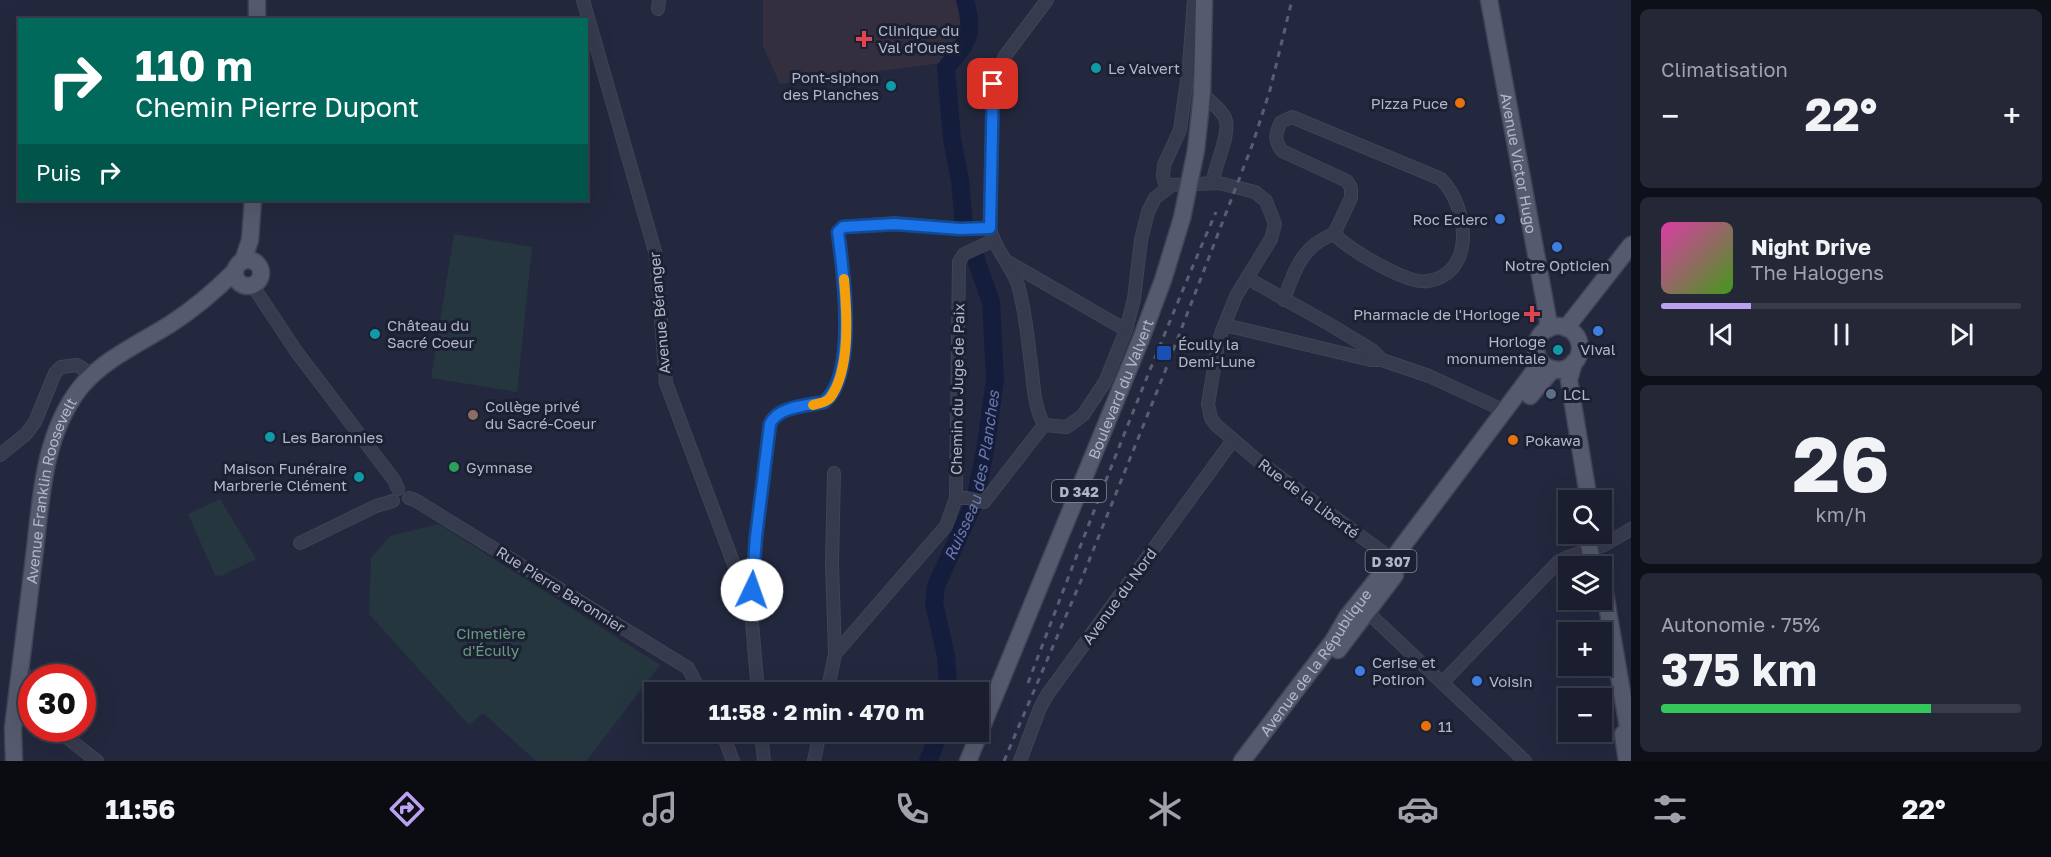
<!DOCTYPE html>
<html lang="fr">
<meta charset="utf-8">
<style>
:root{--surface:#1a1e2e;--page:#232736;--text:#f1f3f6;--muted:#9fa2aa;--line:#383c4a;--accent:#bca0f2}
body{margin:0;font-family:"Golos Text",sans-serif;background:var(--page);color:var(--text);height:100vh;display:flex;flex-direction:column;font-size:22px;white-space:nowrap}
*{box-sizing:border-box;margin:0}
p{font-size:20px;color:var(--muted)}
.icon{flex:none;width:33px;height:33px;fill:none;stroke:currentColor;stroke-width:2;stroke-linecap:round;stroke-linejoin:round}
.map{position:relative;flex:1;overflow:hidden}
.details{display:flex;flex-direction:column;gap:9px;padding:9px;background:#0e1019;width:420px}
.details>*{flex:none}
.guide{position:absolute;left:18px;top:18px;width:570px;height:183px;border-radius:0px;box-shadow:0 6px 24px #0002,0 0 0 2px var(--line);background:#00695c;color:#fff;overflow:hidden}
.fabs{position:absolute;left:1558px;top:490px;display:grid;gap:12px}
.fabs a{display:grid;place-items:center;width:54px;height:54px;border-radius:0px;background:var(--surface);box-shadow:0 6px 24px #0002,0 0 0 2px var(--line);font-size:30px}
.speed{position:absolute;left:18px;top:664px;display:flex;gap:12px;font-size:30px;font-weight:700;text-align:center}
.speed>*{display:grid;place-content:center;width:78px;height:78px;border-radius:50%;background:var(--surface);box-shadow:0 6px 24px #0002,0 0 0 2px var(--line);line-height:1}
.speed .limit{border:9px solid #d22;background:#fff;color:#111}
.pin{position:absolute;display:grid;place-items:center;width:51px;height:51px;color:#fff;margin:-26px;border-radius:12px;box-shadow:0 3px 9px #0006}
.me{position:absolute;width:66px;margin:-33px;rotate:3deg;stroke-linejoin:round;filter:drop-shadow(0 0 4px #0008)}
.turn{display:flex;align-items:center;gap:21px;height:126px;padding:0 18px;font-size:27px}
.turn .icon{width:78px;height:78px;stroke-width:2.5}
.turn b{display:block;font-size:42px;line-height:51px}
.then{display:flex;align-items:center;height:57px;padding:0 18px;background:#0003;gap:12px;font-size:22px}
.big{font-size:45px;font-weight:700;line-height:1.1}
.details .widget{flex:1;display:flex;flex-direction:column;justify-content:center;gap:9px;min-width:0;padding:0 21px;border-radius:9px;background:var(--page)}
.details .dial{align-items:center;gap:0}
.dial b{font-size:78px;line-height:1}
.song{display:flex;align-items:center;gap:18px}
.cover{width:72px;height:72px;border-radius:9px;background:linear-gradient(135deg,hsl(320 70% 55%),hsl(100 70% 35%))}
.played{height:6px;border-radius:3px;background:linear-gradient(90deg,var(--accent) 25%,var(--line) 25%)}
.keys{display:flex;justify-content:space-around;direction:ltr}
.heat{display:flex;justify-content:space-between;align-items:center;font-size:33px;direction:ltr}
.charge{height:9px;border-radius:4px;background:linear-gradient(90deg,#34c759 75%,var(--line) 0)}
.trip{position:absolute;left:644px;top:682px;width:345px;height:60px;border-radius:0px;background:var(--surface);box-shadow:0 6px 24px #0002,0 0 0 2px var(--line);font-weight:700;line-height:60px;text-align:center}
.dock{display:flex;height:96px;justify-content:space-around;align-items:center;background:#0a0c12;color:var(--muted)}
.dock .icon{width:42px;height:42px}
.dock .active{color:var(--accent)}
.dock b{font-size:27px;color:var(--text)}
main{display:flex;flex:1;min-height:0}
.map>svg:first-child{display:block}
.medical{fill:#342f3f}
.green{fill:#25363f}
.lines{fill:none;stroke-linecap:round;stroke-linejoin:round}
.river{stroke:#151d3c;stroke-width:18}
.minor-casing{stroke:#404457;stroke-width:14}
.major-casing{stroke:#404457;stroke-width:19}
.minor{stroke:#373b4e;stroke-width:12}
.major{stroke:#555a6e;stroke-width:16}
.rail{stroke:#585e75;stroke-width:3;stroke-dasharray:6 6;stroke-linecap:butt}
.major-bridge-casing{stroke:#404457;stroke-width:19;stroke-linecap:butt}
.major-bridge{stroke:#555a6e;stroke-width:16}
.route-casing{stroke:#114b97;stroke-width:15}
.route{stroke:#1a73e8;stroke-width:10}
.slow{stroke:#f59e0b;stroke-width:10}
.health-dot{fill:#e0444e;stroke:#1c2033;stroke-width:2}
.culture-dot{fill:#0f9aa8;stroke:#1c2033;stroke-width:2}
.food-dot{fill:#e8710a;stroke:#1c2033;stroke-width:2}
.shop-dot{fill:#3f7fe0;stroke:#1c2033;stroke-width:2}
.transit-dot{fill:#1a4fb4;stroke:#1c2033;stroke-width:2}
.service-dot{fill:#5c6f8a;stroke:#1c2033;stroke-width:2}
.education-dot{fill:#8d6e63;stroke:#1c2033;stroke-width:2}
.leisure-dot{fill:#2e9e5b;stroke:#1c2033;stroke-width:2}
.labels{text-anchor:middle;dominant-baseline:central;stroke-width:6;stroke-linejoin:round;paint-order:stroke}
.shield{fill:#1c2033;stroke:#86899c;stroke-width:1.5}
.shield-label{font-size:14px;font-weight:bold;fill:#b3b6c9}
.poi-label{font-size:15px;fill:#b3b6c9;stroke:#1c2033;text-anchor:start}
.street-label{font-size:15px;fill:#b3b6c9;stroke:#1c2033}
.park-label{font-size:15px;fill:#699b7f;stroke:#1c2033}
.water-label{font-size:16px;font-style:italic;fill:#6a78aa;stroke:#1c2033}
</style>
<main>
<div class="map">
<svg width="1631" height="761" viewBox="0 0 1631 761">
<rect width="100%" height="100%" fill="#23283e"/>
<path class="medical" d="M763,0H964L968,22L967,34L964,43L955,54L942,63L780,84L763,46Z"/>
<g class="green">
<path d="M454,234L532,247L517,392L431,378Z"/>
<path d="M220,499L256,559L221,576L215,575L188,514Z"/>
<path d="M439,524L660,665L586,761H536L483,713L469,725L369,614L371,558L390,536Z"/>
</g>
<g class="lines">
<g class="river">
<path d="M964,225L960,180L952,139L946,68C968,41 975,35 965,0"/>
<path id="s1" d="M947,693L948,684L946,656L934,603L936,586L975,501L986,445L995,379L991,302L974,254"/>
<path d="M928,761L940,732"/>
</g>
<defs>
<g id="minor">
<path d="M583,0L656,255L666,383L751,610L758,693"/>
<path d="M1047,0L1005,56L993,84L990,228C994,249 1011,264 1018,285C1026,313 1028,343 1032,372C1034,391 1035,408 1044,425L1067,427L1083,415L1105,382L1126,330L1134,299L1141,240L1148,212L1155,198L1172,185L1219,183L1255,192L1266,201L1275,224L1271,239L1236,296L1222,331L1218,344L1208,404L1211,418L1216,425L1257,460L1401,566"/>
<path d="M658,9L659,0"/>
<path d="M1202,94C1209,100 1221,109 1225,118C1232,132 1214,166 1213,182"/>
<path d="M1166,188L1163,176L1164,165L1180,130L1189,66L1194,0"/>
<path d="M1008,262L1126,330"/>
<path d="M1247,278L1329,324L1372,350L1382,360"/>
<path d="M253,286L296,351L394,480L398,489"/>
<path d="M1284,300C1294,270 1303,245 1334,234C1349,249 1407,285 1428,281C1477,273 1468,206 1441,179L1292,117L1281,122C1275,134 1274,140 1282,151L1347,181L1351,188V198L1334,234"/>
<path d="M1225,325L1371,360H1382L1429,376L1505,411"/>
<path d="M0,455L26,434L35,422L55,373L61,367L77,365L93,375"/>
<path d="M834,473L832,564L835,654"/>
<path d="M409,498L415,500L688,668L701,693"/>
<path d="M956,498H967L984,502L1044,425"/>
<path d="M300,543L376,506L393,501"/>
<path d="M1362,607L1525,761"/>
<path d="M751,609L756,537L770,424C778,406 807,406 824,402C858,376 843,270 838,232L843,227L895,223L960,229L990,228"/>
<path d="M22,668L26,676L32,701"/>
<path d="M1443,682L1558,562L1568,557L1604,545L1631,529"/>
<path d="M827,693L835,654L946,526L956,498L959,262L964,254L992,241"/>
<path d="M56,729L97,761"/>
<path d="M722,732L733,761"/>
<path d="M761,732L764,761"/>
<path d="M814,761L820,732"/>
<path d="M1020,761L1040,708L1047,695L1233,440"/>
</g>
<g id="major">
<path id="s2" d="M1489,0L1548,319V329"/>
<path d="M257,20V0"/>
<path d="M1196,150L1202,94L1204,0"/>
<circle cx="248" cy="273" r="13"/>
<path d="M243,261L250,240L253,200"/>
<circle cx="1558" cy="348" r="22"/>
<path d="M1566,328L1631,245"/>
<path d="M1574,362L1569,380L1589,501"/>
<path d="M1530,396L1553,369"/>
<path d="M1587,534L1593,567"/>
<path d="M1602,576L1631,745"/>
<path d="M1338,650L1395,575"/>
<path d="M1623,734L1627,761"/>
<path id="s3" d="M14,761L13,728C20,674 26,620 33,566C41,506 41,438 80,388C103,359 141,343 172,323C195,308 215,291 235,271"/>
<path id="s4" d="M968,761L1141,339L1163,280L1182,218"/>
<path id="s5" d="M1242,761L1333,641L1347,617L1386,568L1541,362"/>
</g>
</defs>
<use href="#minor" class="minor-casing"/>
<use href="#major" class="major-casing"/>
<use href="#minor" class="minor"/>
<use href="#major" class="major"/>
<g class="rail">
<path d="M1028,683C1088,525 1149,367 1216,212"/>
<path d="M1004,761L1080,583L1164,374L1253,143L1270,90L1292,0"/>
</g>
<defs>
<path id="major-bridge" d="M1182,218L1196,150"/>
</defs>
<use href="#major-bridge" class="major-bridge-casing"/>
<use href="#major-bridge" class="major-bridge"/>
</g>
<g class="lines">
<defs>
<path id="route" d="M752,590L756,537L770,424C778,406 807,406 824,402C858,376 843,270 838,232L843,227L895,224L960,229L990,228L993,84"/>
</defs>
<use href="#route" class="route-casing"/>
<use href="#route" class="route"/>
<path class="slow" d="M813,405C819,403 826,403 830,398C851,370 847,312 844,279"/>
</g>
<g class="health-dot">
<path d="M861 30h6v6h6v6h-6v6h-6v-6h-6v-6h6z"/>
<path d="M1529 305h6v6h6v6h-6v6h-6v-6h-6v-6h6z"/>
</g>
<g class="culture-dot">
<circle cx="1096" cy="68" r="6"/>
<circle cx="891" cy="86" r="6"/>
<circle cx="375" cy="334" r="6"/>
<circle cx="1558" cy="350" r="6"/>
<circle cx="270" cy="437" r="6"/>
<circle cx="359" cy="477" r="6"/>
</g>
<g class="food-dot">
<circle cx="1460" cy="103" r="6"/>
<circle cx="1513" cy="440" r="6"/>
<circle cx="1426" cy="726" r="6"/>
</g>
<g class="shop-dot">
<circle cx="1500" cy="219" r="6"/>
<circle cx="1557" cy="247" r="6"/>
<circle cx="1598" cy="331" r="6"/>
<circle cx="1360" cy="671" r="6"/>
<circle cx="1477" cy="681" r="6"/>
</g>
<rect class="transit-dot" x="1156" y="345" width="16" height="16" rx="3"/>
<circle class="service-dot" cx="1551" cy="394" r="6"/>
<circle class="education-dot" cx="473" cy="415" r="6"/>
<circle class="leisure-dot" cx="454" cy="467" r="6"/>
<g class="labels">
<g class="shield">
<rect x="1052" y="480" width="54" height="22" rx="4.5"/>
<rect x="1365.5" y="550" width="51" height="22" rx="4.5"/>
</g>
<g class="shield-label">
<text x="1079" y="491">D 342</text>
<text x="1391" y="561">D 307</text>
</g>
<g class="poi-label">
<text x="878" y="30">Clinique du<tspan x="878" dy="17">Val d'Ouest</tspan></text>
<text x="1108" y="68">Le Valvert</text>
<text x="879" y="77" text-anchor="end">Pont-siphon<tspan x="879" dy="17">des Planches</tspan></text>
<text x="1448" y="103" text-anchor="end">Pizza Puce</text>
<text x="1488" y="219" text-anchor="end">Roc Eclerc</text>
<text x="1557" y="265" text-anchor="middle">Notre Opticien</text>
<text x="1520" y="314" text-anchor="end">Pharmacie de l'Horloge</text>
<text x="387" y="325">Château du<tspan x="387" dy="17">Sacré Coeur</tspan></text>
<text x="1546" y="341" text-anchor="end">Horloge<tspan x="1546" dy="17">monumentale</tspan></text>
<text x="1178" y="344">Écully la<tspan x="1178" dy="17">Demi-Lune</tspan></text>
<text x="1598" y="349" text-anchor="middle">Vival</text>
<text x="1563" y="394">LCL</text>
<text x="485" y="406">Collège privé<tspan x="485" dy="17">du Sacré-Coeur</tspan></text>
<text x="282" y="437">Les Baronnies</text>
<text x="1525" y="440">Pokawa</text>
<text x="466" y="467">Gymnase</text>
<text x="347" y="468" text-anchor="end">Maison Funéraire<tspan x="347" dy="17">Marbrerie Clément</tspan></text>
<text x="1372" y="662">Cerise et<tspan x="1372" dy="17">Potiron</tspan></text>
<text x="1489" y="681">Voisin</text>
<text x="1438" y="726">11</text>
</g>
<g class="street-label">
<text stroke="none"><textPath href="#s2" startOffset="166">Avenue Victor Hugo</textPath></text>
<text transform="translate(659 313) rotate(-95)">Avenue Béranger</text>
<text transform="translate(957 389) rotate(-89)">Chemin du Juge de Paix</text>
<text stroke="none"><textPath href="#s4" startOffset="402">Boulevard du Valvert</textPath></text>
<text stroke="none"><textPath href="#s3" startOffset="274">Avenue Franklin Roosevelt</textPath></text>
<text transform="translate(1309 498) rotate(37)">Rue de la Liberté</text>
<text transform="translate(561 589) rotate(32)">Rue Pierre Baronnier</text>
<text transform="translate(1119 596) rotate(-54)">Avenue du Nord</text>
<text stroke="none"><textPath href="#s5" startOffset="123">Avenue de la République</textPath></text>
</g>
<g class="park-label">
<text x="491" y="633">Cimetière<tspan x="491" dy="17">d'Écully</tspan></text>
</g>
<g class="water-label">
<text stroke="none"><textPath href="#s1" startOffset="226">Ruisseau des Planches</textPath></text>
</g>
</g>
</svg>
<div class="fabs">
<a><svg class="icon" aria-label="search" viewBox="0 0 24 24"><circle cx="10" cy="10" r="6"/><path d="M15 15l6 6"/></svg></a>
<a><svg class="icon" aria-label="layers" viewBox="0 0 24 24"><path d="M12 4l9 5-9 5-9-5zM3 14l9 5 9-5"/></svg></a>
<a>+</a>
<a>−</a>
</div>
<div class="speed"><div class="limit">30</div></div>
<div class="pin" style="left:993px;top:84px;background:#d93025"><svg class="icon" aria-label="arrive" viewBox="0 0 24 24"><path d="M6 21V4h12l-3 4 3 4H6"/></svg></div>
<svg class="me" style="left:752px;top:590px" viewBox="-20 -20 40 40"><circle r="19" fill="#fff"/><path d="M0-13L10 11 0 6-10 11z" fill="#1a73e8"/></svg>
<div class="trip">11:58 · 2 min · 470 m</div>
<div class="guide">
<div class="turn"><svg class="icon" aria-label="right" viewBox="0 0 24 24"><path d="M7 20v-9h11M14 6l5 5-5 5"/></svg><div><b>110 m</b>Chemin Pierre Dupont</div></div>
<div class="then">Puis<svg class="icon" aria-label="right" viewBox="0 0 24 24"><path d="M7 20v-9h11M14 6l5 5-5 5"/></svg></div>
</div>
</div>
<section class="details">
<div class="widget"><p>Climatisation</p>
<div class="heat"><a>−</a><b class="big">22°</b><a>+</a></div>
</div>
<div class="widget">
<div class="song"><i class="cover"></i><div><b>Night Drive</b><p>The Halogens</p></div></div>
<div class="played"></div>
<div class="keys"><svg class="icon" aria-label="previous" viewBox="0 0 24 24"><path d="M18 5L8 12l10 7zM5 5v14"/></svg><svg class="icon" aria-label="pause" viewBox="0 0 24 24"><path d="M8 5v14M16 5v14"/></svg><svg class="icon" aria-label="next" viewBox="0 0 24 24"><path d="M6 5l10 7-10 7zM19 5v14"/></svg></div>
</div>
<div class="widget dial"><b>26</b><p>km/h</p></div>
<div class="widget"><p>Autonomie · 75%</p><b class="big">375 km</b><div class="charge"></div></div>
</section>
</main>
<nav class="dock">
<b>11:56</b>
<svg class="icon active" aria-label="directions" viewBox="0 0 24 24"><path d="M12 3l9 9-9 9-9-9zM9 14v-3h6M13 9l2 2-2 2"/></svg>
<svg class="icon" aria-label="music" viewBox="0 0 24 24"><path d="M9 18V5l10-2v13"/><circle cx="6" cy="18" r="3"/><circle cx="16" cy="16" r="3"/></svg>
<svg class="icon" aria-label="phone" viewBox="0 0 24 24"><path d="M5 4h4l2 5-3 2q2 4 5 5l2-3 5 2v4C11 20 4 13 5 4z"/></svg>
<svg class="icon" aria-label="climate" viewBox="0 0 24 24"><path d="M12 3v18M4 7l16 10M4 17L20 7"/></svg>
<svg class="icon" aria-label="car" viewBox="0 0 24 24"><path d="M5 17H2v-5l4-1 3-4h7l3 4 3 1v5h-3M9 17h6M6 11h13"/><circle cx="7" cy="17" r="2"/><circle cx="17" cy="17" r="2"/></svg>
<svg class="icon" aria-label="filters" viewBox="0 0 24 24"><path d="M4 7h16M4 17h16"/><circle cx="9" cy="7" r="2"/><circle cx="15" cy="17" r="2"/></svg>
<b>22°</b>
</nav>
